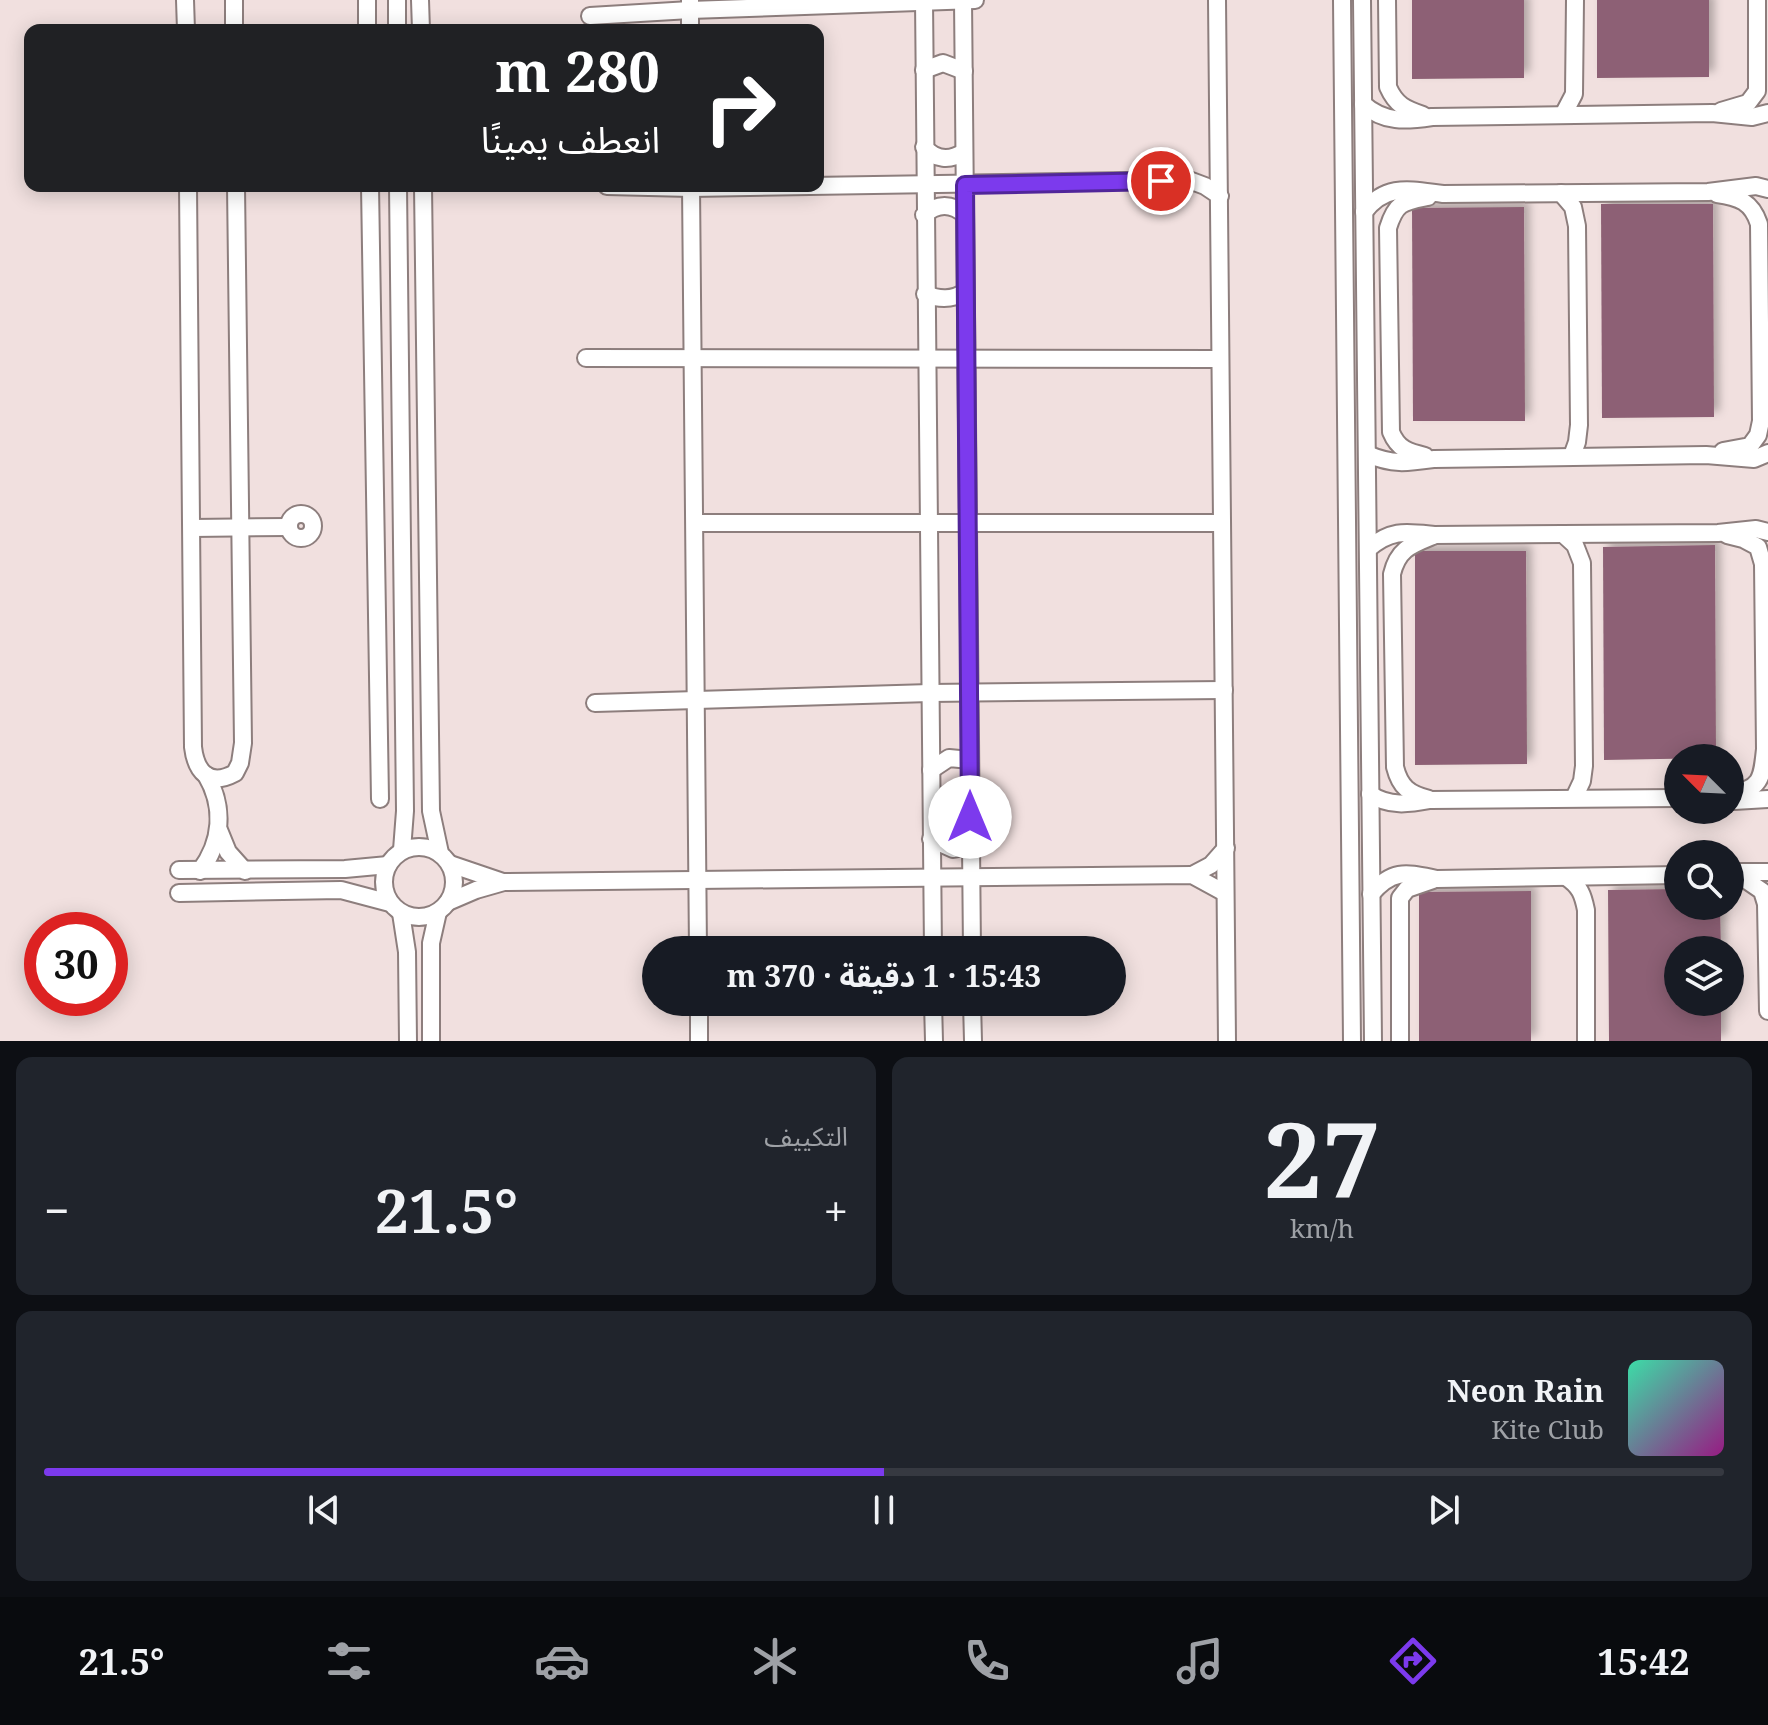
<!DOCTYPE html>
<html lang="ar">
<meta charset="utf-8">
<style>
:root{--surface:#171b24;--page:#20242c;--text:#f1f3f6;--muted:#9ea1a6;--line:#363941;--accent:#7c3aed}
body{margin:0;font-family:"Noto Serif","Noto Sans Arabic",serif;background:var(--page);color:var(--text);direction:rtl;height:100vh;display:flex;flex-direction:column;font-size:30px;white-space:nowrap}
*{box-sizing:border-box;margin:0}
p{font-size:26px;color:var(--muted)}
.icon{flex:none;width:44px;height:44px;fill:none;stroke:currentColor;stroke-width:2;stroke-linecap:round;stroke-linejoin:round}
.map{position:relative;height:1041px;overflow:hidden;direction:ltr}
.side{display:flex;flex-direction:column;gap:16px;padding:16px;background:#0d0f14;flex:1}
.side>*{flex:none}
.hud{position:absolute;left:24px;top:24px;width:800px;height:168px;border-radius:16px;box-shadow:0 4px 20px #0003;direction:rtl;background:#202124;color:#fff;overflow:hidden}
.needle{width:52px;rotate:294deg}
.buttons{position:absolute;left:1664px;top:744px;display:grid;gap:16px}
.buttons a{display:grid;place-items:center;width:80px;height:80px;border-radius:50%;background:var(--surface);box-shadow:0 4px 20px #0003;font-size:40px}
.speed{position:absolute;left:24px;top:912px;display:flex;gap:16px;font-size:40px;font-weight:700;text-align:center}
.speed>*{display:grid;place-content:center;width:104px;height:104px;border-radius:50%;background:var(--surface);box-shadow:0 4px 20px #0003;line-height:1}
.speed .limit{border:12px solid #d22;background:#fff;color:#111}
.pin{position:absolute;display:grid;place-items:center;width:68px;height:68px;color:#fff;margin:-34px;border:4px solid #fff;border-radius:50%;box-shadow:0 2px 8px #0007}
.me{position:absolute;width:88px;margin:-44px;rotate:0deg;stroke-linejoin:round;filter:drop-shadow(0 0 6px #0008)}
.turn{display:flex;align-items:center;gap:28px;height:168px;padding:0 32px;font-size:36px}
.turn .icon{width:104px;height:104px;stroke-width:2.5}
.turn b{display:block;font-size:56px;line-height:68px}
.big{font-size:60px;font-weight:700;line-height:1.1}
.side .widget{flex:1;display:flex;flex-direction:column;justify-content:center;gap:12px;min-width:0;padding:0 28px;border-radius:16px;background:var(--page)}
.side .dial{align-items:center;gap:0}
.dial b{font-size:104px;line-height:1}
.song{display:flex;align-items:center;gap:24px}
.cover{width:96px;height:96px;border-radius:12px;background:linear-gradient(135deg,hsl(160 70% 55%),hsl(310 70% 35%))}
.played{height:8px;border-radius:4px;background:linear-gradient(90deg,var(--accent) 50%,var(--line) 50%)}
.keys{display:flex;justify-content:space-around;direction:ltr}
.heat{display:flex;justify-content:space-between;align-items:center;font-size:44px;direction:ltr}
.side .tiles{flex:1;display:grid;gap:16px;grid-template-columns:1fr 1fr}
.widget:last-child{grid-column:span 2}
.trip{position:absolute;left:642px;top:936px;width:484px;height:80px;border-radius:40px;background:var(--surface);box-shadow:0 4px 20px #0003;font-weight:700;line-height:80px;text-align:center;direction:rtl}
.tabs{display:flex;height:128px;justify-content:space-around;align-items:center;background:#090b0e;color:var(--muted)}
.tabs .icon{width:56px;height:56px}
.tabs .active{color:var(--accent)}
.tabs b{font-size:36px;color:var(--text)}
.map>svg:first-child{display:block}
.building{fill:#8d6174;filter:url(#shadow)}
.lines{fill:none;stroke-linecap:round;stroke-linejoin:round}
.minor-casing{stroke:#8d7e7d;stroke-width:20}
.minor{stroke:#fff;stroke-width:16}
.route-casing{stroke:#51269a;stroke-width:20}
.route{stroke:#7c3aed;stroke-width:14}
</style>
<div class="map">
<svg width="1768" height="1041" viewBox="0 0 1768 1041">
<defs>
<filter id="shadow"><feDropShadow dx="5.5" dy="-5.5" stdDeviation="4" flood-color="#0004"/></filter>
</defs>
<rect width="100%" height="100%" fill="#f1e0df"/>
<g class="building">
<path d="M1412,0H1524V78L1412,79Z"/>
<path d="M1597,0H1709V77L1597,78Z"/>
<path d="M1601,204H1713L1714,417L1602,418Z"/>
<path d="M1524,207L1525,421H1413L1412,208Z"/>
<path d="M1715,545L1716,758L1604,760L1603,547Z"/>
<path d="M1415,551H1526L1527,764L1415,765Z"/>
<path d="M1678,889V906H1720L1721,950H1678V1002H1721V1041H1609L1608,890Z"/>
<path d="M1531,891V1041H1419V892Z"/>
</g>
<g class="lines">
<defs>
<g id="minor">
<path d="M185,0L186,30"/>
<path d="M234,0V30"/>
<path d="M367,0V30"/>
<path d="M397,0V30"/>
<path d="M420,0L421,30"/>
<path d="M690,0V30"/>
<path d="M924,0L933,950"/>
<path d="M963,0L972,950"/>
<path d="M1217,0L1227,1041"/>
<path d="M1342,0L1352,1041"/>
<path d="M1362,0L1373,1041"/>
<path d="M1387,0L1388,87C1396,105 1405,109 1423,115"/>
<path d="M590,16L690,10L975,0"/>
<path d="M924,70L943,63L964,71"/>
<path d="M1363,104C1384,123 1406,121 1432,117L1712,113L1752,117L1768,113"/>
<path d="M1721,111L1748,103L1757,91V0"/>
<path d="M1563,115L1574,94L1575,0"/>
<path d="M924,147C935,160 950,161 964,152"/>
<path d="M188,186L193,747C196,772 209,787 235,773L240,763L243,743L236,186"/>
<path d="M370,186L380,799"/>
<path d="M398,186L405,811L402,850"/>
<path d="M423,186L431,811L440,853"/>
<path d="M607,186L691,188L1189,180L1205,186L1220,196"/>
<path d="M691,186L698,950"/>
<path d="M1561,193L1573,207L1577,226L1579,425L1577,442L1572,456"/>
<path d="M1717,194C1739,197 1752,202 1759,224L1761,421L1758,435L1750,446L1723,451"/>
<path d="M1364,212C1386,183 1410,190 1443,194L1708,192L1756,186L1768,189"/>
<path d="M924,215C937,203 952,203 965,215"/>
<path d="M925,294C940,300 952,300 965,292"/>
<path d="M586,358L1220,359"/>
<path d="M1367,454C1393,465 1406,463 1434,459L1706,455L1754,459L1768,453"/>
<path d="M1425,456C1408,452 1398,449 1391,432L1388,228C1396,202 1403,202 1428,197"/>
<circle cx="301" cy="526" r="12"/>
<path d="M695,523H1222"/>
<path d="M192,528L288,527"/>
<path d="M1563,534L1575,545L1582,563L1584,766L1582,781L1574,798"/>
<path d="M1727,535L1743,539L1758,547L1763,564L1765,749C1762,779 1761,789 1730,794"/>
<path d="M1368,549C1391,529 1406,532 1434,535L1718,533L1756,529L1768,532"/>
<path d="M595,703L930,693L1224,690"/>
<path d="M931,770L949,758L970,760"/>
<path d="M1370,794C1389,807 1409,804 1430,800L1678,798"/>
<path d="M1429,799C1409,794 1400,787 1395,767L1392,574C1398,549 1411,545 1433,536"/>
<path d="M1734,801L1768,799"/>
<path d="M219,830L228,852L245,871"/>
<path d="M931,839L953,849L970,846"/>
<circle cx="419" cy="882" r="35"/>
<path d="M450,864L503,882"/>
<path d="M179,870L345,869L388,865"/>
<path d="M200,871C222,842 225,807 206,775"/>
<path d="M1732,872H1768"/>
<path d="M1192,875L1211,865L1226,848"/>
<path d="M1566,877C1580,886 1583,895 1586,910V1041"/>
<path d="M1730,877L1743,878L1762,891L1766,904L1768,1011"/>
<path d="M179,893L341,890L390,903"/>
<path d="M1371,894C1393,868 1407,873 1437,879L1678,875"/>
<path d="M448,902L476,890L504,882L1192,875L1225,893"/>
<path d="M401,913L407,952L408,1041"/>
<path d="M699,1002V1041"/>
<path d="M933,1002L934,1041"/>
<path d="M972,1002L973,1041"/>
<path d="M431,1041V943L438,912"/>
<path d="M1400,1041V898L1407,889L1433,880"/>
</g>
</defs>
<use href="#minor" class="minor-casing"/>
<use href="#minor" class="minor"/>
</g>
<g class="lines">
<defs>
<path id="route" d="M970,817L965,185L1161,181"/>
</defs>
<use href="#route" class="route-casing"/>
<use href="#route" class="route"/>
</g>
</svg>
<div class="buttons">
<a><svg class="needle" viewBox="-14 -14 28 28"><path d="M0-13l5 13h-10z" fill="#e53935"/><path d="M0 13l5-13h-10z" fill="#9ea1a6"/></svg></a>
<a><svg class="icon" aria-label="search" viewBox="0 0 24 24"><circle cx="10" cy="10" r="6"/><path d="M15 15l6 6"/></svg></a>
<a><svg class="icon" aria-label="layers" viewBox="0 0 24 24"><path d="M12 4l9 5-9 5-9-5zM3 14l9 5 9-5"/></svg></a>
</div>
<div class="speed"><div class="limit">30</div></div>
<div class="pin" style="left:1161px;top:181px;background:#d93025"><svg class="icon" aria-label="arrive" viewBox="0 0 24 24"><path d="M6 21V4h12l-3 4 3 4H6"/></svg></div>
<svg class="me" style="left:970px;top:817px" viewBox="-20 -20 40 40"><circle r="19" fill="#fff"/><path d="M0-13L10 11 0 6-10 11z" fill="#7c3aed"/></svg>
<div class="trip">15:43 · 1 دقيقة · 370 m</div>
<div class="hud">
<div class="turn"><svg class="icon" aria-label="right" viewBox="0 0 24 24"><path d="M7 20v-9h11M14 6l5 5-5 5"/></svg><div><b>280 m</b>انعطف يمينًا</div></div>
</div>
</div>
<section class="side">
<div class="tiles">
<div class="widget dial"><b>27</b><p>km/h</p></div>
<div class="widget"><p>التكييف</p>
<div class="heat"><a>−</a><b class="big">21.5°</b><a>+</a></div>
</div>
<div class="widget">
<div class="song"><i class="cover"></i><div><b>Neon Rain</b><p>Kite Club</p></div></div>
<div class="played"></div>
<div class="keys"><svg class="icon" aria-label="previous" viewBox="0 0 24 24"><path d="M18 5L8 12l10 7zM5 5v14"/></svg><svg class="icon" aria-label="pause" viewBox="0 0 24 24"><path d="M8 5v14M16 5v14"/></svg><svg class="icon" aria-label="next" viewBox="0 0 24 24"><path d="M6 5l10 7-10 7zM19 5v14"/></svg></div>
</div>
</div>
</section>
<nav class="tabs">
<b>15:42</b>
<svg class="icon active" aria-label="directions" viewBox="0 0 24 24"><path d="M12 3l9 9-9 9-9-9zM9 14v-3h6M13 9l2 2-2 2"/></svg>
<svg class="icon" aria-label="music" viewBox="0 0 24 24"><path d="M9 18V5l10-2v13"/><circle cx="6" cy="18" r="3"/><circle cx="16" cy="16" r="3"/></svg>
<svg class="icon" aria-label="phone" viewBox="0 0 24 24"><path d="M5 4h4l2 5-3 2q2 4 5 5l2-3 5 2v4C11 20 4 13 5 4z"/></svg>
<svg class="icon" aria-label="climate" viewBox="0 0 24 24"><path d="M12 3v18M4 7l16 10M4 17L20 7"/></svg>
<svg class="icon" aria-label="car" viewBox="0 0 24 24"><path d="M5 17H2v-5l4-1 3-4h7l3 4 3 1v5h-3M9 17h6M6 11h13"/><circle cx="7" cy="17" r="2"/><circle cx="17" cy="17" r="2"/></svg>
<svg class="icon" aria-label="filters" viewBox="0 0 24 24"><path d="M4 7h16M4 17h16"/><circle cx="9" cy="7" r="2"/><circle cx="15" cy="17" r="2"/></svg>
<b>21.5°</b>
</nav>
